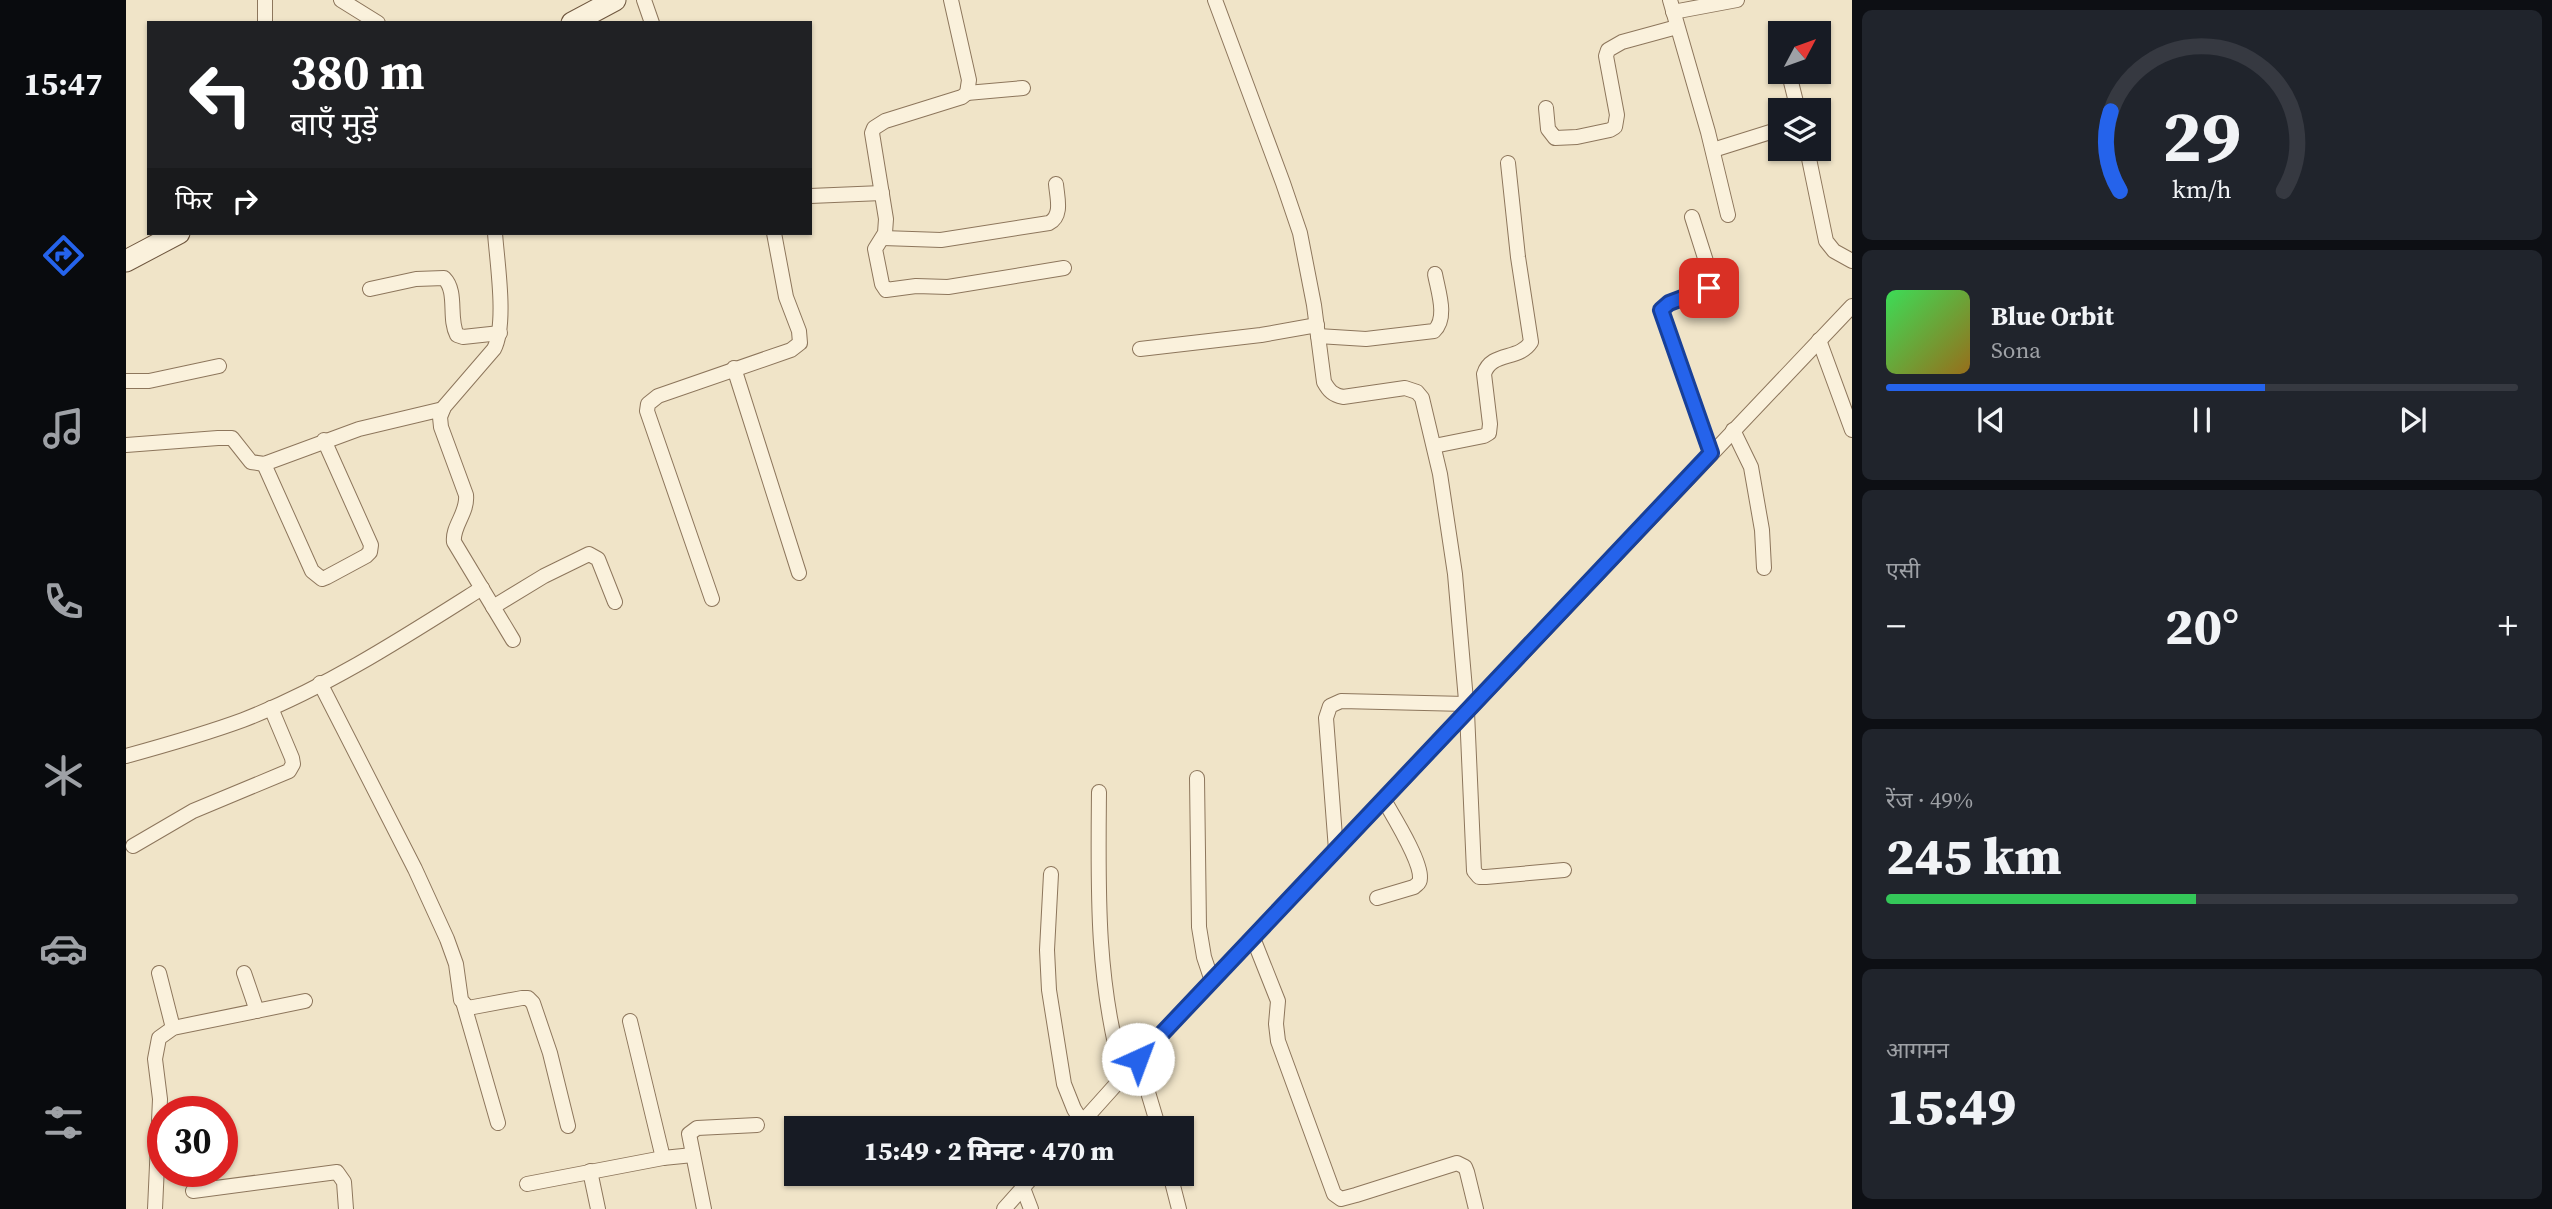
<!DOCTYPE html>
<html lang="hi">
<meta charset="utf-8">
<style>
:root{--surface:#171b24;--page:#20242c;--text:#f1f3f6;--muted:#9ea1a6;--line:#363941;--accent:#2563eb}
body{margin:0;font-family:"Source Serif 4","Noto Sans Devanagari",serif;background:var(--page);color:var(--text);height:100vh;display:flex;flex-direction:column;font-size:26px;white-space:nowrap}
*{box-sizing:border-box;margin:0}
p{font-size:23px;color:var(--muted)}
.icon{flex:none;width:38px;height:38px;fill:none;stroke:currentColor;stroke-width:2;stroke-linecap:round;stroke-linejoin:round}
.map{position:relative;flex:1;overflow:hidden}
.details{display:flex;flex-direction:column;gap:10px;padding:10px;background:#0d0f14;width:700px}
.details>*{flex:none}
.banner{position:absolute;left:21px;top:21px;width:665px;height:214px;border-radius:0px;box-shadow:0 2px 5px #0004;background:#202124;color:#fff;overflow:hidden}
.needle{width:46px;rotate:49deg}
.controls{position:absolute;left:1642px;top:21px;display:grid;gap:14px}
.controls a{display:grid;place-items:center;width:63px;height:63px;border-radius:0px;background:var(--surface);box-shadow:0 2px 5px #0004;font-size:35px}
.speed{position:absolute;left:21px;top:1096px;display:flex;gap:14px;font-size:35px;font-weight:700;text-align:center}
.speed>*{display:grid;place-content:center;width:91px;height:91px;border-radius:50%;background:var(--surface);box-shadow:0 2px 5px #0004;line-height:1}
.speed .limit{border:10px solid #d22;background:#fff;color:#111}
.pin{position:absolute;display:grid;place-items:center;width:60px;height:60px;color:#fff;margin:-30px;border-radius:14px;box-shadow:0 4px 10px #0006}
.me{position:absolute;width:77px;margin:-38px;rotate:43deg;stroke-linejoin:round;filter:drop-shadow(0 0 5px #0008)}
.turn{display:flex;align-items:center;gap:24px;height:147px;padding:0 28px;font-size:32px}
.turn .icon{width:91px;height:91px;stroke-width:2.5}
.turn b{display:block;font-size:49px;line-height:60px}
.then{display:flex;align-items:center;height:66px;padding:0 28px;background:#0003;gap:14px;font-size:26px}
.big{font-size:52px;font-weight:800;line-height:1.1}
.details .tile{flex:1;display:flex;flex-direction:column;justify-content:center;gap:10px;min-width:0;padding:0 24px;border-radius:10px;background:var(--page)}
.details .dial{align-items:center;gap:0}
.dial svg{height:182px;overflow:visible;fill:none;stroke:var(--line);stroke-width:7;stroke-linecap:round;text-anchor:middle}
.dial text{fill:var(--text);stroke:none}
.song{display:flex;align-items:center;gap:21px}
.cover{width:84px;height:84px;border-radius:10px;background:linear-gradient(135deg,hsl(130 70% 55%),hsl(40 70% 35%))}
.played{height:7px;border-radius:4px;background:linear-gradient(90deg,var(--accent) 60%,var(--line) 60%)}
.keys{display:flex;justify-content:space-around;direction:ltr}
.heat{display:flex;justify-content:space-between;align-items:center;font-size:38px;direction:ltr}
.charge{height:10px;border-radius:5px;background:linear-gradient(90deg,#34c759 49%,var(--line) 0)}
.trip{position:absolute;left:658px;top:1116px;width:410px;height:70px;border-radius:0px;background:var(--surface);box-shadow:0 2px 5px #0004;font-weight:800;line-height:70px;text-align:center}
main{display:flex;flex:1;min-height:0}
.tabs{display:flex;flex-direction:column;width:126px;justify-content:space-around;align-items:center;background:#090b0e;color:var(--muted)}
.tabs .icon{width:49px;height:49px}
.tabs .selected{color:var(--accent)}
.tabs b{font-size:32px;color:var(--text)}
.map>svg:first-child{display:block}
.lines{fill:none;stroke-linecap:round;stroke-linejoin:round}
.street-casing{stroke:#8d765c;stroke-width:16}
.secondary-casing{stroke:#6f573f;stroke-width:23}
.street{stroke:#faf1dc;stroke-width:14}
.secondary{stroke:#faf1dc;stroke-width:21}
.route-casing{stroke:#184099;stroke-width:18}
.route{stroke:#2563eb;stroke-width:12}
</style>
<main>
<nav class="tabs">
<b>15:47</b>
<svg class="icon selected" aria-label="directions" viewBox="0 0 24 24"><path d="M12 3l9 9-9 9-9-9zM9 14v-3h6M13 9l2 2-2 2"/></svg>
<svg class="icon" aria-label="music" viewBox="0 0 24 24"><path d="M9 18V5l10-2v13"/><circle cx="6" cy="18" r="3"/><circle cx="16" cy="16" r="3"/></svg>
<svg class="icon" aria-label="phone" viewBox="0 0 24 24"><path d="M5 4h4l2 5-3 2q2 4 5 5l2-3 5 2v4C11 20 4 13 5 4z"/></svg>
<svg class="icon" aria-label="climate" viewBox="0 0 24 24"><path d="M12 3v18M4 7l16 10M4 17L20 7"/></svg>
<svg class="icon" aria-label="car" viewBox="0 0 24 24"><path d="M5 17H2v-5l4-1 3-4h7l3 4 3 1v5h-3M9 17h6M6 11h13"/><circle cx="7" cy="17" r="2"/><circle cx="17" cy="17" r="2"/></svg>
<svg class="icon" aria-label="filters" viewBox="0 0 24 24"><path d="M4 7h16M4 17h16"/><circle cx="9" cy="7" r="2"/><circle cx="15" cy="17" r="2"/></svg>
</nav>
<div class="map">
<svg width="1726" height="1209" viewBox="0 0 1726 1209">
<rect width="100%" height="100%" fill="#f0e4c8"/>
<g class="lines">
<defs>
<g id="street">
<path d="M215,0L252,23"/>
<path d="M518,0L526,23"/>
<path d="M825,0L843,80L841,93L836,97L759,121L748,128L746,133L760,219L759,233L749,249L756,284L760,290L790,286L822,287L938,268"/>
<path d="M1089,0L1157,183L1174,233L1188,305L1198,382C1203,391 1207,395 1217,397L1279,388L1291,392L1296,398L1314,474L1329,574L1341,712L1348,871L1353,877H1360L1438,870"/>
<path d="M1544,0L1582,132L1602,215"/>
<path d="M1547,12L1611,0"/>
<path d="M139,23V0"/>
<path d="M1664,78L1672,110"/>
<path d="M841,93L897,88"/>
<path d="M1420,108L1422,129L1429,138L1451,137L1484,130L1489,127L1491,115L1480,56L1482,50L1496,42L1551,27"/>
<path d="M1681,149L1700,241L1708,251L1726,261"/>
<path d="M1587,150L1654,129"/>
<path d="M684,196L756,193"/>
<path d="M1566,217L1585,277V285L1543,303L1535,310L1585,453"/>
<path d="M369,233C371,262 381,324 368,349L318,407L314,417L315,427L340,495C342,513 326,526 328,542L387,640"/>
<path d="M757,238L815,240L923,223C937,216 931,197 930,184"/>
<path d="M244,289L290,279L318,278C332,292 322,318 331,335L337,337L374,333"/>
<path d="M1192,336L1240,339L1308,331C1322,318 1312,291 1309,274"/>
<path d="M1693,340L1726,430"/>
<path d="M1014,349L1135,335L1191,325"/>
<path d="M608,368L673,573"/>
<path d="M0,381H23L93,366"/>
<path d="M1607,430L1625,467L1636,530L1638,568"/>
<path d="M0,445L92,438H106L125,462L138,464L233,429L317,409"/>
<path d="M1308,446L1358,436L1363,433L1364,424L1358,374C1365,351 1393,361 1405,342L1392,257L1382,163"/>
<path d="M138,464L186,571L196,579L201,577L240,556L244,552L245,545L198,440"/>
<path d="M586,599L521,411L522,404L532,396L665,350L674,343L673,331L660,297L648,233"/>
<path d="M367,607L418,576L463,554L472,559L489,602"/>
<path d="M194,683L289,869L321,939L330,964L335,1000L342,1008L396,998H402L407,1003L424,1053L442,1126"/>
<path d="M0,756C40,745 79,734 117,720C202,687 280,636 356,588"/>
<path d="M1071,778L1073,927L1078,957L1086,981"/>
<path d="M973,792C972,891 970,979 997,1076"/>
<path d="M7,846L67,811L163,771L167,764L166,758L145,708"/>
<path d="M1210,850L1200,718L1204,706L1215,701L1340,704"/>
<path d="M925,874L921,950L923,990L938,1084L948,1109L956,1122"/>
<path d="M1251,898L1288,887C1292,883 1294,884 1294,878C1295,860 1267,816 1258,800"/>
<path d="M1127,938L1152,1001L1150,1024L1152,1041L1208,1194L1215,1199L1230,1195L1331,1163L1339,1167L1341,1172L1350,1209"/>
<path d="M33,973L47,1028"/>
<path d="M118,973L131,1011"/>
<path d="M338,1005L372,1123"/>
<path d="M504,1021L537,1158"/>
<path d="M1012,1059L1033,1129"/>
<path d="M950,1129L1028,1042L1726,306"/>
<path d="M464,1171L472,1209"/>
<path d="M1044,1174L1053,1209"/>
<path d="M401,1184L537,1158L567,1155"/>
<path d="M897,1188L905,1209"/>
<path d="M67,1191L211,1172L218,1182L220,1209"/>
<path d="M29,1209L34,1099L29,1059L33,1038L47,1028L179,1001"/>
<path d="M578,1209L563,1134L571,1128L631,1125"/>
<path d="M878,1209L909,1174"/>
</g>
<g id="secondary">
<path d="M446,23L489,0"/>
<path d="M0,261L53,233"/>
</g>
</defs>
<use href="#street" class="street-casing"/>
<use href="#secondary" class="secondary-casing"/>
<use href="#street" class="street"/>
<use href="#secondary" class="secondary"/>
</g>
<g class="lines">
<defs>
<path id="route" d="M1012,1059L1585,453L1535,310L1543,303L1583,288"/>
</defs>
<use href="#route" class="route-casing"/>
<use href="#route" class="route"/>
</g>
</svg>
<div class="controls">
<a><svg class="needle" viewBox="-14 -14 28 28"><path d="M0-13l5 13h-10z" fill="#e53935"/><path d="M0 13l5-13h-10z" fill="#9ea1a6"/></svg></a>
<a><svg class="icon" aria-label="layers" viewBox="0 0 24 24"><path d="M12 4l9 5-9 5-9-5zM3 14l9 5 9-5"/></svg></a>
</div>
<div class="speed"><div class="limit">30</div></div>
<div class="pin" style="left:1583px;top:288px;background:#d93025"><svg class="icon" aria-label="arrive" viewBox="0 0 24 24"><path d="M6 21V4h12l-3 4 3 4H6"/></svg></div>
<svg class="me" style="left:1012px;top:1059px" viewBox="-20 -20 40 40"><circle r="19" fill="#fff"/><path d="M0-13L10 11 0 6-10 11z" fill="#2563eb"/></svg>
<div class="trip">15:49 · 2 मिनट · 470 m</div>
<div class="banner">
<div class="turn"><svg class="icon" aria-label="left" viewBox="0 0 24 24"><path d="M17 20v-9H6M10 6l-5 5 5 5"/></svg><div><b>380 m</b>बाएँ मुड़ें</div></div>
<div class="then">फिर<svg class="icon" aria-label="right" viewBox="0 0 24 24"><path d="M7 20v-9h11M14 6l5 5-5 5"/></svg></div>
</div>
</div>
<section class="details">
<div class="tile dial"><svg viewBox="0 0 100 80">
<path d="M14 69A42 42 0 1 1 86 69"/>
<path d="M14 69A42 42 0 0 1 10 34" stroke="#2563eb"/>
<text x="50" y="56" font-size="32" font-weight="700">29</text>
<text x="50" y="72" font-size="11">km/h</text>
</svg></div>
<div class="tile">
<div class="song"><i class="cover"></i><div><b>Blue Orbit</b><p>Sona</p></div></div>
<div class="played"></div>
<div class="keys"><svg class="icon" aria-label="previous" viewBox="0 0 24 24"><path d="M18 5L8 12l10 7zM5 5v14"/></svg><svg class="icon" aria-label="pause" viewBox="0 0 24 24"><path d="M8 5v14M16 5v14"/></svg><svg class="icon" aria-label="next" viewBox="0 0 24 24"><path d="M6 5l10 7-10 7zM19 5v14"/></svg></div>
</div>
<div class="tile"><p>एसी</p>
<div class="heat"><a>−</a><b class="big">20°</b><a>+</a></div>
</div>
<div class="tile"><p>रेंज · 49%</p><b class="big">245 km</b><div class="charge"></div></div>
<div class="tile"><p>आगमन</p><b class="big">15:49</b></div>
</section>
</main>
